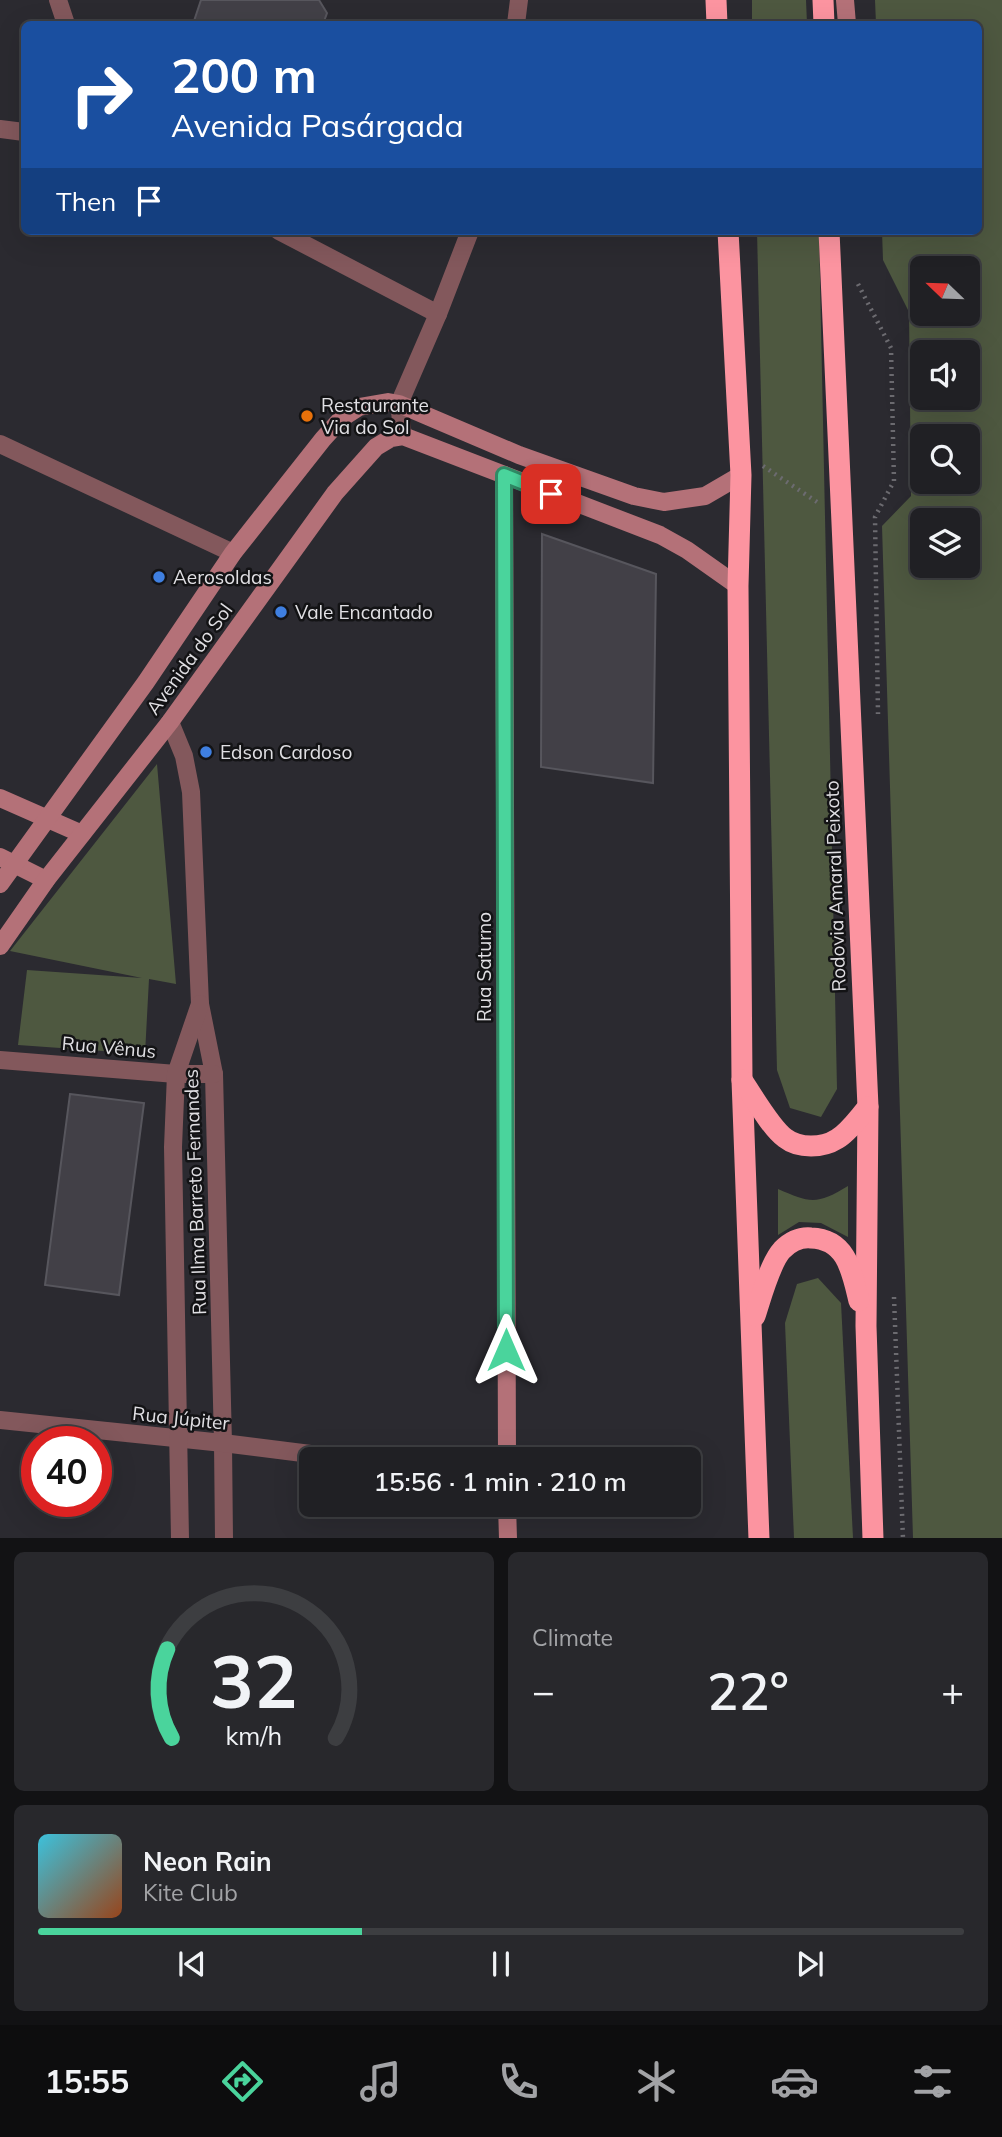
<!DOCTYPE html>
<meta charset="utf-8">
<style>
:root{--surface:#202024;--page:#28282c;--text:#f1f3f6;--muted:#a2a3a6;--line:#3d3e41;--accent:#4ad49c}
body{margin:0;font-family:Mulish,sans-serif;background:var(--page);color:var(--text);height:100vh;display:flex;flex-direction:column;font-size:26px;white-space:nowrap}
*{box-sizing:border-box;margin:0}
p{font-size:23px;color:var(--muted)}
.icon{flex:none;width:38px;height:38px;fill:none;stroke:currentColor;stroke-width:2;stroke-linecap:round;stroke-linejoin:round}
.map{position:relative;height:1538px;overflow:hidden}
.details{display:flex;flex-direction:column;gap:14px;padding:14px;background:#121214;flex:1}
.details>*{flex:none}
.hud{position:absolute;left:21px;top:21px;width:961px;height:214px;border-radius:10px;box-shadow:0 7px 28px #0002,0 0 0 2px var(--line);background:#1a4fa0;color:#fff;overflow:hidden}
.needle{width:46px;rotate:293deg}
.controls{position:absolute;left:910px;top:256px;display:grid;gap:14px}
.controls a{display:grid;place-items:center;width:70px;height:70px;border-radius:10px;background:var(--surface);box-shadow:0 7px 28px #0002,0 0 0 2px var(--line);font-size:35px}
.speed{position:absolute;left:21px;top:1426px;display:flex;gap:14px;font-size:35px;font-weight:700;text-align:center}
.speed>*{display:grid;place-content:center;width:91px;height:91px;border-radius:50%;background:var(--surface);box-shadow:0 7px 28px #0002,0 0 0 2px var(--line);line-height:1}
.speed .limit{border:10px solid #d22;background:#fff;color:#111}
.pin{position:absolute;display:grid;place-items:center;width:60px;height:60px;color:#fff;margin:-30px;border-radius:14px;box-shadow:0 4px 10px #0006}
.me{position:absolute;width:77px;margin:-38px;rotate:0deg;stroke-linejoin:round;filter:drop-shadow(0 0 5px #0008)}
.turn{display:flex;align-items:center;gap:24px;height:147px;padding:0 35px;font-size:32px}
.turn .icon{width:91px;height:91px;stroke-width:2.5}
.turn b{display:block;font-size:49px;line-height:60px}
.then{display:flex;align-items:center;height:66px;padding:0 35px;background:#0003;gap:14px;font-size:26px}
.big{font-size:52px;font-weight:600;line-height:1.1}
.details .widget{flex:1;display:flex;flex-direction:column;justify-content:center;gap:10px;min-width:0;padding:0 24px;border-radius:10px;background:var(--page)}
.details .dial{align-items:center;gap:0}
.dial svg{height:182px;overflow:visible;fill:none;stroke:var(--line);stroke-width:7;stroke-linecap:round;text-anchor:middle}
.dial text{fill:var(--text);stroke:none}
.song{display:flex;align-items:center;gap:21px}
.cover{width:84px;height:84px;border-radius:10px;background:linear-gradient(135deg,hsl(190 70% 55%),hsl(20 70% 35%))}
.played{height:7px;border-radius:4px;background:linear-gradient(90deg,var(--accent) 35%,var(--line) 35%)}
.keys{display:flex;justify-content:space-around;direction:ltr}
.heat{display:flex;justify-content:space-between;align-items:center;font-size:38px;direction:ltr}
.details .tiles{flex:1;display:grid;gap:14px;grid-template-columns:1fr 1fr}
.widget:last-child{grid-column:span 2}
.trip{position:absolute;left:299px;top:1447px;width:402px;height:70px;border-radius:10px;background:var(--surface);box-shadow:0 7px 28px #0002,0 0 0 2px var(--line);font-weight:600;line-height:70px;text-align:center}
.tabs{display:flex;height:112px;justify-content:space-around;align-items:center;background:#0d0d0e;color:var(--muted)}
.tabs .icon{width:49px;height:49px}
.tabs .on{color:var(--accent)}
.tabs b{font-size:32px;color:var(--text)}
.map>svg:first-child{display:block}
.green{fill:#4e5840;fill-rule:evenodd}
.building{fill:#424047;stroke:#57565d;stroke-width:2}
.lines{fill:none;stroke-linecap:round;stroke-linejoin:round}
.path{stroke:#6c6b70;stroke-width:4.5;stroke-dasharray:2 5;stroke-linecap:butt}
.street{stroke:#83585c;stroke-width:18}
.secondary{stroke:#b47178;stroke-width:18}
.highway{stroke:#fc94a0;stroke-width:21}
.route-casing{stroke:#308a65;stroke-width:18}
.route{stroke:#4ad49c;stroke-width:12}
.food-dot{fill:#e8710a;stroke:#131315;stroke-width:2.5}
.shop-dot{fill:#3f7fe0;stroke:#131315;stroke-width:2.5}
.labels{text-anchor:middle;dominant-baseline:central;stroke-width:5;stroke-linejoin:round;paint-order:stroke}
.poi-label{font-size:19px;fill:#e0dfe3;stroke:#131315;text-anchor:start}
.street-label{font-size:19px;fill:#e0dfe3;stroke:#131315}
</style>
<div class="map">
<svg width="1002" height="1539" viewBox="0 0 1002 1539">
<rect width="100%" height="100%" fill="#2b2a30"/>
<g class="green">
<path d="M752,0H806L807,24H752Z"/>
<path d="M875,0H1002V1538H913L882,526L911,496L909,312L883,260L882,231H978V24H876ZM922,268H968V313H922ZM922,352H968V397H922ZM922,436H968V481H922ZM922,520H968V565H922Z"/>
<path d="M757,231H819L837,1089L821,1117L790,1108L777,1070Z"/>
<path d="M157,764L176,984L149,979L145,1054L18,1045L27,970L142,978L10,951Z"/>
<path d="M848,1186V1237L821,1223L799,1222L778,1235V1189C810,1203 817,1205 848,1186Z"/>
<path d="M818,1278L841,1303L853,1538H794L785,1323L797,1284Z"/>
</g>
<g class="building">
<path d="M201,0H319L327,13L323,24H193Z"/>
<path d="M542,534L656,574L653,783L541,767Z"/>
<path d="M70,1094L144,1103L119,1295L45,1285Z"/>
</g>
<g class="lines">
<g class="path">
<path d="M858,284L891,348L894,481L875,517L878,714"/>
<path d="M763,466L817,502"/>
<path d="M894,1297L903,1539"/>
</g>
<g class="street">
<path d="M58,0L66,24"/>
<path d="M516,24L519,0"/>
<path d="M0,129L24,132"/>
<path d="M279,231L438,314"/>
<path d="M403,436L399,404L438,314L470,231"/>
<path d="M0,444L233,553"/>
<path d="M170,722L184,756L191,792L200,1004L214,1074L223,1443L224,1539"/>
<path d="M0,1060L176,1074H214"/>
<path d="M0,1420L223,1443L358,1460"/>
<path d="M180,1539L173,1147L176,1074L200,1004"/>
</g>
<g class="secondary">
<path d="M845,0L847,24"/>
<path d="M504,475L507,1460"/>
<path d="M0,798L82,834"/>
<path d="M0,857L46,880"/>
<path d="M0,884L146,682L233,553L323,439L342,418L359,407L388,402L399,404L519,455L634,496L664,502L705,496L741,475"/>
<path d="M0,946L46,880L170,722L335,493L376,447L391,438L403,436L660,535L687,550L738,586"/>
<path d="M507,1505L508,1539"/>
</g>
<g class="highway">
<path d="M716,0L717,24"/>
<path d="M823,0L824,24"/>
<path d="M728,231L741,475L738,586L742,1080L759,1539"/>
<path d="M829,231L868,1107L866,1326L873,1539"/>
<path d="M742,1080C753,1096 771,1128 785,1138C799,1149 823,1148 837,1139C849,1132 859,1117 868,1107"/>
<path d="M755,1316C761,1298 770,1263 782,1250C790,1242 800,1237 811,1238C847,1239 852,1272 859,1301"/>
</g>
</g>
<g class="lines">
<defs>
<path id="route" d="M506,1350L504,475L551,494"/>
</defs>
<use href="#route" class="route-casing"/>
<use href="#route" class="route"/>
</g>
<circle class="food-dot" cx="307" cy="416" r="7"/>
<g class="shop-dot">
<circle cx="159" cy="577" r="7"/>
<circle cx="281" cy="612" r="7"/>
<circle cx="206" cy="752" r="7"/>
</g>
<g class="labels">
<g class="poi-label">
<text x="321" y="405">Restaurante<tspan x="321" dy="22">Via do Sol</tspan></text>
<text x="173" y="577">Aerosoldas</text>
<text x="295" y="612">Vale Encantado</text>
<text x="220" y="752">Edson Cardoso</text>
</g>
<g class="street-label">
<text transform="translate(189 659) rotate(-54)">Avenida do Sol</text>
<text transform="translate(835 886) rotate(-92)">Rodovia Amaral Peixoto</text>
<text transform="translate(484 967) rotate(-90)">Rua Saturno</text>
<text transform="translate(109 1047) rotate(5)">Rua Vênus</text>
<text transform="translate(195 1192) rotate(-92)">Rua Ilma Barreto Fernandes</text>
<text transform="translate(181 1418) rotate(6)">Rua Júpiter</text>
</g>
</g>
</svg>
<div class="controls">
<a><svg class="needle" viewBox="-14 -14 28 28"><path d="M0-13l5 13h-10z" fill="#e53935"/><path d="M0 13l5-13h-10z" fill="#a2a3a6"/></svg></a>
<a><svg class="icon" aria-label="sound" viewBox="0 0 24 24"><path d="M4 9h4l5-4v14l-5-4H4zM17 9q2 3 0 6"/></svg></a>
<a><svg class="icon" aria-label="search" viewBox="0 0 24 24"><circle cx="10" cy="10" r="6"/><path d="M15 15l6 6"/></svg></a>
<a><svg class="icon" aria-label="layers" viewBox="0 0 24 24"><path d="M12 4l9 5-9 5-9-5zM3 14l9 5 9-5"/></svg></a>
</div>
<div class="speed"><div class="limit">40</div></div>
<div class="pin" style="left:551px;top:494px;background:#d93025"><svg class="icon" aria-label="arrive" viewBox="0 0 24 24"><path d="M6 21V4h12l-3 4 3 4H6"/></svg></div>
<svg class="me" style="left:506px;top:1350px" viewBox="-20 -20 40 40"><path d="M0-17L14 15 0 8-14 15z" fill="#4ad49c" stroke="#fff" stroke-width="4"/></svg>
<div class="trip">15:56 · 1 min · 210 m</div>
<div class="hud">
<div class="turn"><svg class="icon" aria-label="right" viewBox="0 0 24 24"><path d="M7 20v-9h11M14 6l5 5-5 5"/></svg><div><b>200 m</b>Avenida Pasárgada</div></div>
<div class="then">Then<svg class="icon" aria-label="arrive" viewBox="0 0 24 24"><path d="M6 21V4h12l-3 4 3 4H6"/></svg></div>
</div>
</div>
<section class="details">
<div class="tiles">
<div class="widget dial"><svg viewBox="0 0 100 80">
<path d="M14 69A42 42 0 1 1 86 69"/>
<path d="M14 69A42 42 0 0 1 12 30" stroke="#4ad49c"/>
<text x="50" y="56" font-size="32" font-weight="700">32</text>
<text x="50" y="72" font-size="11">km/h</text>
</svg></div>
<div class="widget"><p>Climate</p>
<div class="heat"><a>−</a><b class="big">22°</b><a>+</a></div>
</div>
<div class="widget">
<div class="song"><i class="cover"></i><div><b>Neon Rain</b><p>Kite Club</p></div></div>
<div class="played"></div>
<div class="keys"><svg class="icon" aria-label="previous" viewBox="0 0 24 24"><path d="M18 5L8 12l10 7zM5 5v14"/></svg><svg class="icon" aria-label="pause" viewBox="0 0 24 24"><path d="M8 5v14M16 5v14"/></svg><svg class="icon" aria-label="next" viewBox="0 0 24 24"><path d="M6 5l10 7-10 7zM19 5v14"/></svg></div>
</div>
</div>
</section>
<nav class="tabs">
<b>15:55</b>
<svg class="icon on" aria-label="directions" viewBox="0 0 24 24"><path d="M12 3l9 9-9 9-9-9zM9 14v-3h6M13 9l2 2-2 2"/></svg>
<svg class="icon" aria-label="music" viewBox="0 0 24 24"><path d="M9 18V5l10-2v13"/><circle cx="6" cy="18" r="3"/><circle cx="16" cy="16" r="3"/></svg>
<svg class="icon" aria-label="phone" viewBox="0 0 24 24"><path d="M5 4h4l2 5-3 2q2 4 5 5l2-3 5 2v4C11 20 4 13 5 4z"/></svg>
<svg class="icon" aria-label="climate" viewBox="0 0 24 24"><path d="M12 3v18M4 7l16 10M4 17L20 7"/></svg>
<svg class="icon" aria-label="car" viewBox="0 0 24 24"><path d="M5 17H2v-5l4-1 3-4h7l3 4 3 1v5h-3M9 17h6M6 11h13"/><circle cx="7" cy="17" r="2"/><circle cx="17" cy="17" r="2"/></svg>
<svg class="icon" aria-label="filters" viewBox="0 0 24 24"><path d="M4 7h16M4 17h16"/><circle cx="9" cy="7" r="2"/><circle cx="15" cy="17" r="2"/></svg>
</nav>
